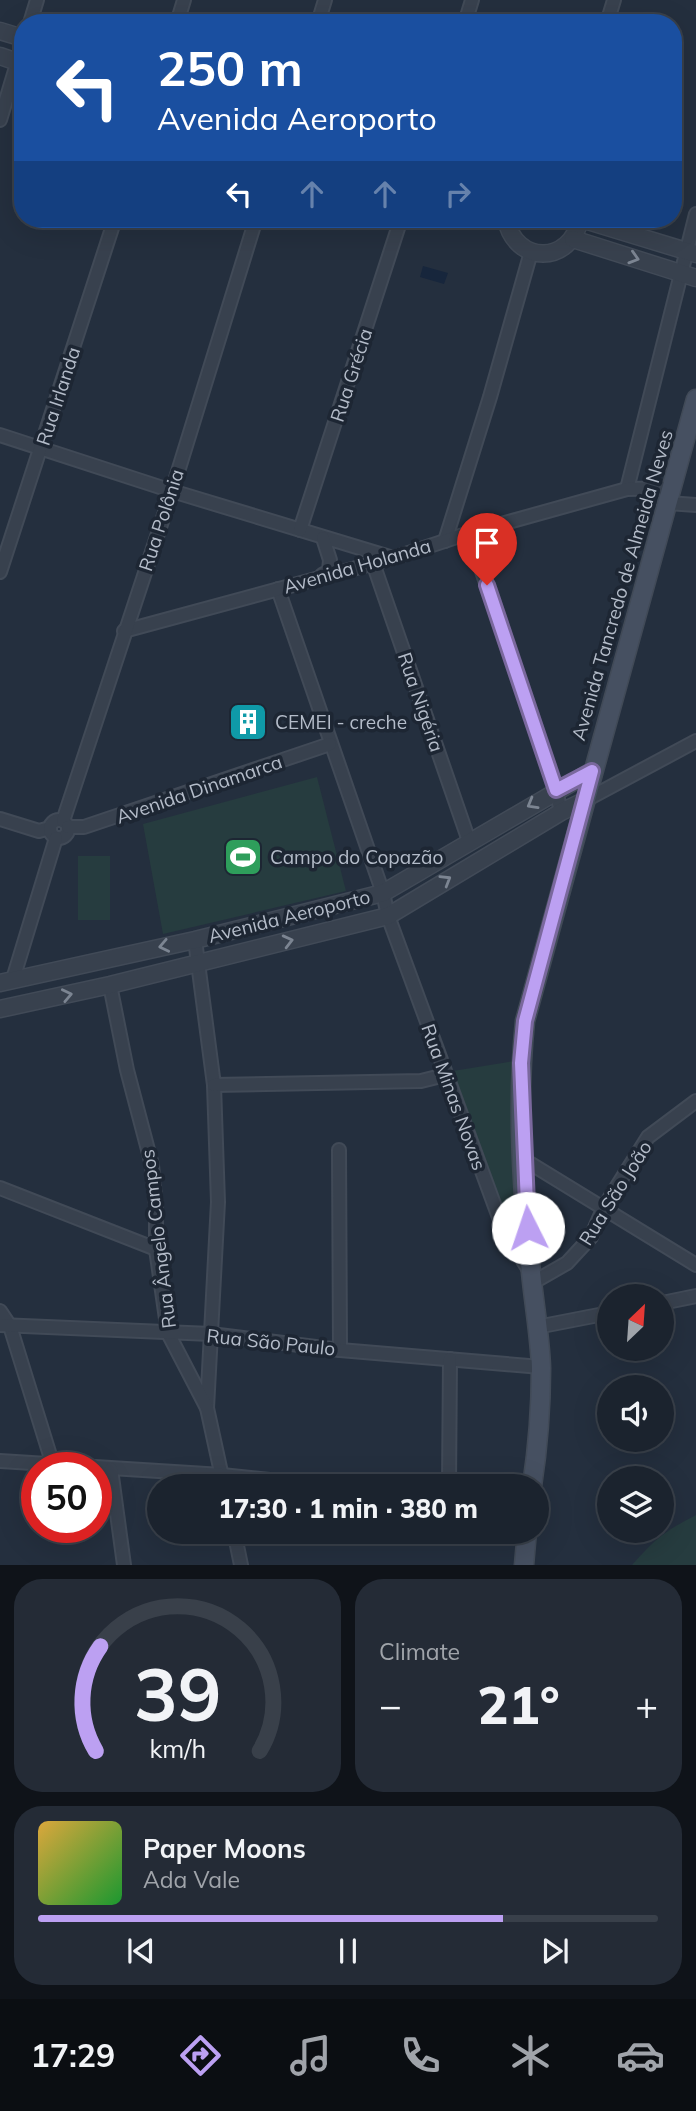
<!DOCTYPE html>
<meta charset="utf-8">
<style>
:root{--surface:#1b232e;--page:#242b36;--text:#f1f3f6;--muted:#a0a4aa;--line:#39404a;--accent:#bca0f2}
body{margin:0;font-family:Mulish,sans-serif;background:var(--page);color:var(--text);height:100vh;display:flex;flex-direction:column;font-size:26px;white-space:nowrap}
*{box-sizing:border-box;margin:0}
p{font-size:23px;color:var(--muted)}
.icon{flex:none;width:38px;height:38px;fill:none;stroke:currentColor;stroke-width:2;stroke-linecap:round;stroke-linejoin:round}
.map{position:relative;height:1565px;overflow:hidden}
.side{display:flex;flex-direction:column;gap:14px;padding:14px;background:#0f1319;flex:1}
.side>*{flex:none}
.guide{position:absolute;left:14px;top:14px;width:668px;height:214px;border-radius:28px;box-shadow:0 7px 28px #0002,0 0 0 2px var(--line);background:#1a4fa0;color:#fff;overflow:hidden}
.needle{width:46px;rotate:25deg}
.tools{position:absolute;left:597px;top:1284px;display:grid;gap:14px}
.tools a{display:grid;place-items:center;width:77px;height:77px;border-radius:50%;background:var(--surface);box-shadow:0 7px 28px #0002,0 0 0 2px var(--line);font-size:35px}
.speed{position:absolute;left:21px;top:1452px;display:flex;gap:14px;font-size:35px;font-weight:700;text-align:center}
.speed>*{display:grid;place-content:center;width:91px;height:91px;border-radius:50%;background:var(--surface);box-shadow:0 7px 28px #0002,0 0 0 2px var(--line);line-height:1}
.speed .limit{border:10px solid #d22;background:#fff;color:#111}
.pin{position:absolute;display:grid;place-items:center;width:60px;height:60px;color:#fff;margin:-72px -30px;border-radius:50% 50% 50% 0;rotate:-45deg;box-shadow:0 0 7px #0007}
.pin .icon{rotate:45deg}
.me{position:absolute;width:77px;margin:-38px;rotate:356deg;stroke-linejoin:round;filter:drop-shadow(0 0 5px #0008)}
.turn{display:flex;align-items:center;gap:24px;height:147px;padding:0 28px;font-size:32px}
.turn .icon{width:91px;height:91px;stroke-width:2.5}
.turn b{display:block;font-size:49px;line-height:60px}
.lanes{display:flex;align-items:center;height:66px;padding:0 28px;background:#0003;justify-content:center;gap:35px;direction:ltr}
.lanes .off{opacity:.35}
.big{font-size:52px;font-weight:800;line-height:1.1}
.side .card{flex:1;display:flex;flex-direction:column;justify-content:center;gap:10px;min-width:0;padding:0 24px;border-radius:28px;background:var(--page)}
.side .dial{align-items:center;gap:0}
.dial svg{height:182px;overflow:visible;fill:none;stroke:var(--line);stroke-width:7;stroke-linecap:round;text-anchor:middle}
.dial text{fill:var(--text);stroke:none}
.song{display:flex;align-items:center;gap:21px}
.cover{width:84px;height:84px;border-radius:10px;background:linear-gradient(135deg,hsl(40 70% 55%),hsl(130 70% 35%))}
.played{height:7px;border-radius:4px;background:linear-gradient(90deg,var(--accent) 75%,var(--line) 75%)}
.keys{display:flex;justify-content:space-around;direction:ltr}
.heat{display:flex;justify-content:space-between;align-items:center;font-size:38px;direction:ltr}
.side .tiles{flex:1;display:grid;gap:14px;grid-template-columns:1fr 1fr}
.card:last-child{grid-column:span 2}
.trip{position:absolute;left:147px;top:1474px;width:402px;height:70px;border-radius:35px;background:var(--surface);box-shadow:0 7px 28px #0002,0 0 0 2px var(--line);font-weight:800;line-height:70px;text-align:center}
.dock{display:flex;height:112px;justify-content:space-around;align-items:center;background:#0b0e12;color:var(--muted)}
.dock .icon{width:49px;height:49px}
.dock .selected{color:var(--accent)}
.dock b{font-size:32px;color:var(--text)}
.map>svg:first-child{display:block}
.green{fill:#263c3f}
.water{fill:#17263c}
.lines{fill:none;stroke-linecap:round;stroke-linejoin:round}
.minor-casing{stroke:#414a57;stroke-width:16}
.tertiary-casing{stroke:#414a57;stroke-width:19}
.secondary-casing{stroke:#414a57;stroke-width:21}
.minor{stroke:#38414e;stroke-width:12}
.tertiary{stroke:#38414e;stroke-width:16}
.secondary{stroke:#465061;stroke-width:18}
.oneway{stroke:#7c8592}
.route-casing{stroke:#7a689d;stroke-width:18}
.route{stroke:#bca0f2;stroke-width:12}
.labels{text-anchor:middle;dominant-baseline:central;stroke-width:7;stroke-linejoin:round;paint-order:stroke}
.street-label{font-size:19px;fill:#b4bcc9;stroke:#1d2633}
.poi-label{font-size:19px;fill:#b4bcc9;stroke:#1d2633;text-anchor:start}
</style>
<div class="map">
<svg width="696" height="1565" viewBox="0 0 696 1565">
<rect width="100%" height="100%" fill="#242f3e"/>
<g class="green">
<path d="M317,777L346,891L163,934L143,824Z"/>
<rect x="78" y="856" width="32" height="64"/>
<path d="M514,1061L524,1235L508,1225L453,1071Z"/>
<path d="M696,1515V1565H632C655,1539 665,1531 696,1515Z"/>
</g>
<path class="water" d="M423,266L448,273L444,284L420,277Z"/>
<g class="lines">
<defs>
<g id="minor">
<path d="M30,23L37,0"/>
<path d="M177,23L184,0"/>
<path d="M318,23L325,0"/>
<path d="M465,23L472,0"/>
<path d="M607,23L614,0"/>
<path d="M0,120L23,44"/>
<path d="M0,435L172,491L393,558"/>
<path d="M627,489L696,214"/>
<path d="M668,503L696,505"/>
<path d="M300,530L401,219"/>
<path d="M469,533L556,790L561,812"/>
<path d="M445,541L490,397L531,252"/>
<path d="M373,563L469,841"/>
<path d="M0,572L115,219"/>
<path d="M322,575L329,571L330,560L323,538"/>
<path d="M278,589L383,893L388,916L504,1231L529,1270"/>
<path d="M124,631L393,558L469,533L627,489L672,488"/>
<path d="M584,801L696,741"/>
<path d="M0,819L39,831L50,828"/>
<circle cx="59" cy="829" r="9"/>
<path d="M63,821L172,491L256,219"/>
<path d="M68,827H84L330,744"/>
<path d="M195,940L214,1085L218,1202L207,1408"/>
<path d="M13,979L56,838"/>
<path d="M110,985L127,1070L152,1165L156,1207V1249L168,1333L207,1408L224,1486"/>
<path d="M214,1085L421,1081L445,1075"/>
<path d="M339,1150L340,1350"/>
<path d="M523,1159L696,1265"/>
<path d="M0,1188L156,1249"/>
<path d="M532,1283L567,1263L591,1237L604,1207L648,1137L696,1101"/>
<path d="M662,1303L696,1296"/>
<path d="M0,1311L10,1326L53,1465"/>
<path d="M0,1325L211,1334L340,1350L541,1367"/>
<path d="M537,1327L609,1313"/>
<path d="M0,1461L222,1475L326,1486"/>
<path d="M111,1469L124,1565"/>
<path d="M449,1486L450,1359"/>
<path d="M234,1531L241,1565"/>
</g>
<g id="tertiary">
<path d="M0,31L23,38"/>
<path d="M0,56L23,64"/>
<path d="M506,219C515,265 571,265 580,219"/>
<path d="M581,219L696,254"/>
<path d="M573,239L696,278"/>
<path d="M0,983L195,940L383,893L592,771"/>
<path d="M0,1009L110,985L388,916L561,812L584,801"/>
</g>
<g id="secondary">
<path d="M532,1486C538,1447 541,1408 541,1368C540,1336 534,1304 531,1272C522,1193 517,1100 525,1021L696,399"/>
<path d="M524,1565L527,1531"/>
</g>
</defs>
<use href="#minor" class="minor-casing"/>
<use href="#tertiary" class="tertiary-casing"/>
<use href="#secondary" class="secondary-casing"/>
<use href="#minor" class="minor"/>
<use href="#tertiary" class="tertiary"/>
<use href="#secondary" class="secondary"/>
</g>
<defs><path id="oneway-chevron" d="M-2-3.5L2.5 0L-2 3.5" fill="none" stroke-width="1.6" stroke-linecap="round" stroke-linejoin="round" transform="scale(1.75)"/></defs>
<g class="oneway">
<use href="#oneway-chevron" transform="translate(634 258) rotate(17)"/>
<use href="#oneway-chevron" transform="translate(532 804) rotate(150)"/>
<use href="#oneway-chevron" transform="translate(446 880) rotate(-31)"/>
<use href="#oneway-chevron" transform="translate(288 941) rotate(-14)"/>
<use href="#oneway-chevron" transform="translate(164 946) rotate(168)"/>
<use href="#oneway-chevron" transform="translate(67 995) rotate(-12)"/>
</g>
<g class="lines">
<defs>
<path id="route" d="M487,585L556,790L592,771L525,1021L521,1063L528,1228"/>
</defs>
<use href="#route" class="route-casing"/>
<use href="#route" class="route"/>
</g>
<defs>
<symbol id="building-square" viewBox="-11 -11 22 22"><rect x="-9" y="-9" width="18" height="18" rx="4" fill="#0f9aa8" stroke="#1d2633"/><path d="M-4-6H4V6H1V3H-1V6H-4ZM-2.5-4.3h1.7v1.8h-1.7ZM.8-4.3h1.7v1.8H.8ZM-2.5-1h1.7V.8h-1.7ZM.8-1h1.7V.8H.8Z" fill="#fff"/></symbol>
<symbol id="stadium-square" viewBox="-11 -11 22 22"><rect x="-9" y="-9" width="18" height="18" rx="4" fill="#2e9e5b" stroke="#1d2633"/><path d="M0-5a6.5 5 0 1 0 0 10a6.5 5 0 1 0 0-10ZM-3.5-1.8h7v3.6h-7Z" fill="#fff"/></symbol>
</defs>
<g fill-rule="evenodd">
<use href="#building-square" x="226" y="700" width="44" height="44"/>
<use href="#stadium-square" x="221" y="835" width="44" height="44"/>
</g>
<g class="labels">
<g class="street-label">
<text transform="translate(351 375) rotate(-72)">Rua Grécia</text>
<text transform="translate(58 396) rotate(-72)">Rua Irlanda</text>
<text transform="translate(161 520) rotate(-72)">Rua Polônia</text>
<text transform="translate(357 566) rotate(-16)">Avenida Holanda</text>
<text transform="translate(622 585) rotate(-74)">Avenida Tancredo de Almeida Neves</text>
<text transform="translate(421 702) rotate(71)">Rua Nigéria</text>
<text transform="translate(199 789) rotate(-19)">Avenida Dinamarca</text>
<text transform="translate(289 916) rotate(-14)">Avenida Aeroporto</text>
<text transform="translate(454 1097) rotate(70)">Rua Minas Novas</text>
<text transform="translate(615 1193) rotate(-58)">Rua São João</text>
<text transform="translate(158 1239) rotate(-97)">Rua Ângelo Campos</text>
<text transform="translate(271 1342) rotate(6)">Rua São Paulo</text>
</g>
<g class="poi-label">
<text x="275" y="722">CEMEI - creche</text>
<text x="270" y="857">Campo do Copazão</text>
</g>
</g>
</svg>
<div class="tools">
<a><svg class="needle" viewBox="-14 -14 28 28"><path d="M0-13l5 13h-10z" fill="#e53935"/><path d="M0 13l5-13h-10z" fill="#a0a4aa"/></svg></a>
<a><svg class="icon" aria-label="sound" viewBox="0 0 24 24"><path d="M4 9h4l5-4v14l-5-4H4zM17 9q2 3 0 6"/></svg></a>
<a><svg class="icon" aria-label="layers" viewBox="0 0 24 24"><path d="M12 4l9 5-9 5-9-5zM3 14l9 5 9-5"/></svg></a>
</div>
<div class="speed"><div class="limit">50</div></div>
<div class="pin" style="left:487px;top:585px;background:#d93025"><svg class="icon" aria-label="arrive" viewBox="0 0 24 24"><path d="M6 21V4h12l-3 4 3 4H6"/></svg></div>
<svg class="me" style="left:528px;top:1228px" viewBox="-20 -20 40 40"><circle r="19" fill="#fff"/><path d="M0-13L10 11 0 6-10 11z" fill="#bca0f2"/></svg>
<div class="trip">17:30 · 1 min · 380 m</div>
<div class="guide">
<div class="turn"><svg class="icon" aria-label="left" viewBox="0 0 24 24"><path d="M17 20v-9H6M10 6l-5 5 5 5"/></svg><div><b>250 m</b>Avenida Aeroporto</div></div>
<div class="lanes"><svg class="icon" aria-label="left" viewBox="0 0 24 24"><path d="M17 20v-9H6M10 6l-5 5 5 5"/></svg><svg class="icon off" aria-label="ahead" viewBox="0 0 24 24"><path d="M12 20V5M6 11l6-6 6 6"/></svg><svg class="icon off" aria-label="ahead" viewBox="0 0 24 24"><path d="M12 20V5M6 11l6-6 6 6"/></svg><svg class="icon off" aria-label="right" viewBox="0 0 24 24"><path d="M7 20v-9h11M14 6l5 5-5 5"/></svg></div>
</div>
</div>
<section class="side">
<div class="tiles">
<div class="card dial"><svg viewBox="0 0 100 80">
<path d="M14 69A42 42 0 1 1 86 69"/>
<path d="M14 69A42 42 0 0 1 16 23" stroke="#bca0f2"/>
<text x="50" y="56" font-size="32" font-weight="700">39</text>
<text x="50" y="72" font-size="11">km/h</text>
</svg></div>
<div class="card"><p>Climate</p>
<div class="heat"><a>−</a><b class="big">21°</b><a>+</a></div>
</div>
<div class="card">
<div class="song"><i class="cover"></i><div><b>Paper Moons</b><p>Ada Vale</p></div></div>
<div class="played"></div>
<div class="keys"><svg class="icon" aria-label="previous" viewBox="0 0 24 24"><path d="M18 5L8 12l10 7zM5 5v14"/></svg><svg class="icon" aria-label="pause" viewBox="0 0 24 24"><path d="M8 5v14M16 5v14"/></svg><svg class="icon" aria-label="next" viewBox="0 0 24 24"><path d="M6 5l10 7-10 7zM19 5v14"/></svg></div>
</div>
</div>
</section>
<nav class="dock">
<b>17:29</b>
<svg class="icon selected" aria-label="directions" viewBox="0 0 24 24"><path d="M12 3l9 9-9 9-9-9zM9 14v-3h6M13 9l2 2-2 2"/></svg>
<svg class="icon" aria-label="music" viewBox="0 0 24 24"><path d="M9 18V5l10-2v13"/><circle cx="6" cy="18" r="3"/><circle cx="16" cy="16" r="3"/></svg>
<svg class="icon" aria-label="phone" viewBox="0 0 24 24"><path d="M5 4h4l2 5-3 2q2 4 5 5l2-3 5 2v4C11 20 4 13 5 4z"/></svg>
<svg class="icon" aria-label="climate" viewBox="0 0 24 24"><path d="M12 3v18M4 7l16 10M4 17L20 7"/></svg>
<svg class="icon" aria-label="car" viewBox="0 0 24 24"><path d="M5 17H2v-5l4-1 3-4h7l3 4 3 1v5h-3M9 17h6M6 11h13"/><circle cx="7" cy="17" r="2"/><circle cx="17" cy="17" r="2"/></svg>
</nav>
